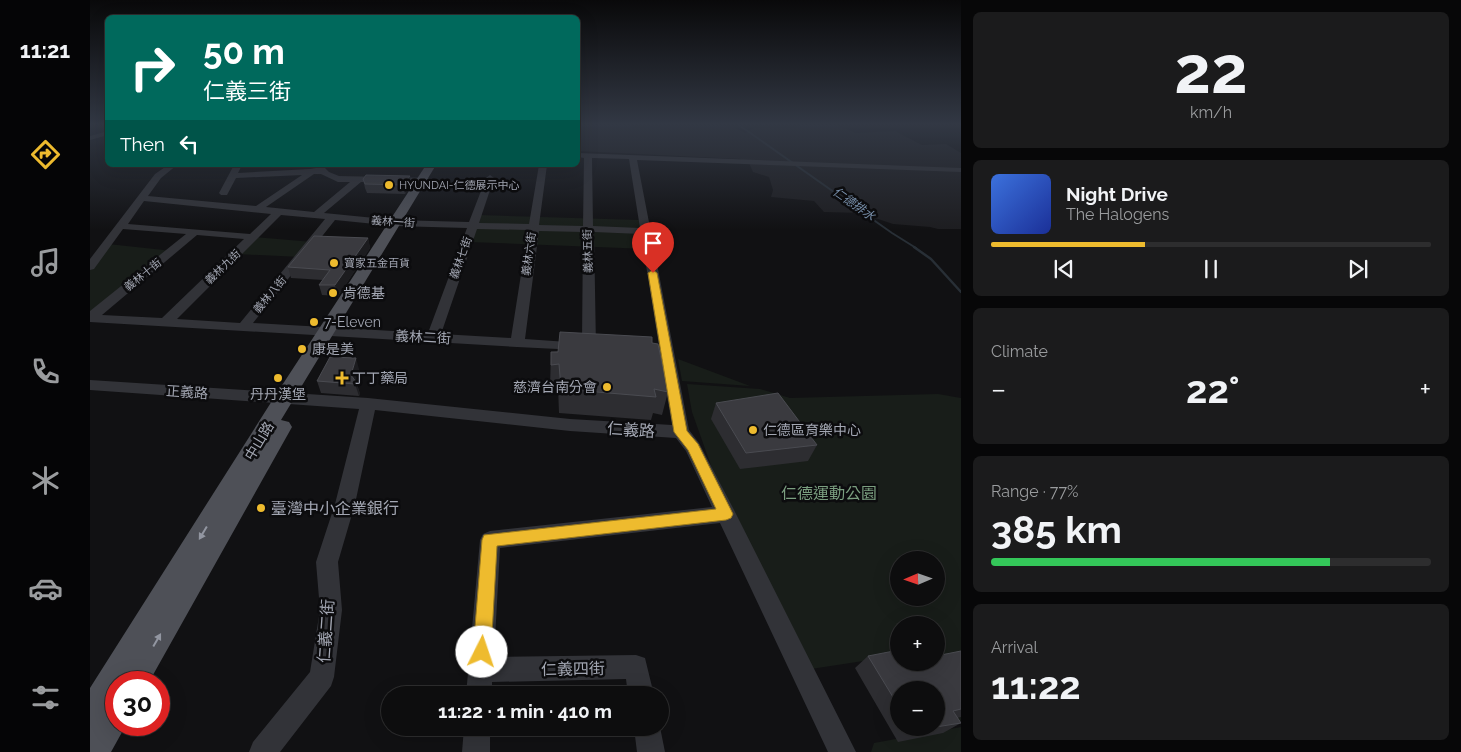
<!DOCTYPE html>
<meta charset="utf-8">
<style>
:root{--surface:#0d0d0e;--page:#1b1b1c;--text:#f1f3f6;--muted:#9a9c9e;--line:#2d2d2e;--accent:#eebb2e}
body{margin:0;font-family:Raleway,"Noto Sans TC",sans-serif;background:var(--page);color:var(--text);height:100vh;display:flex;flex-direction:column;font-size:19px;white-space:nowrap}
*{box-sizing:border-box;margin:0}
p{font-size:16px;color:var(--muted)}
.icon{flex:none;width:28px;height:28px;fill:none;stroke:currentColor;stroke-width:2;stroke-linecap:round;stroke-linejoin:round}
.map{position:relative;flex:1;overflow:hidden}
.panel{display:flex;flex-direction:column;gap:12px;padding:12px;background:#070708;width:500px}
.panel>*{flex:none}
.top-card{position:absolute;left:15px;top:15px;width:475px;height:152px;border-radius:8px;box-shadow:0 5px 20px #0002,0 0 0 1px var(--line);background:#00695c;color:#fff;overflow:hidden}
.needle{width:32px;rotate:268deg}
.tools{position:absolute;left:800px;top:551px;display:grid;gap:10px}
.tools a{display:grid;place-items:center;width:55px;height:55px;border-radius:50%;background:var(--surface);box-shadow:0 5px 20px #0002,0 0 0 1px var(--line);font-size:25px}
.speed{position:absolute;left:15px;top:671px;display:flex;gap:10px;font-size:25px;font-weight:700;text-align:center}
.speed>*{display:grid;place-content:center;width:65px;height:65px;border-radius:50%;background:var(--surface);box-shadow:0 5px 20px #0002,0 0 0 1px var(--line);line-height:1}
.speed .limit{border:8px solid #d22;background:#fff;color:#111}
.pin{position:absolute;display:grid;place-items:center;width:42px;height:42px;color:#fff;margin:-51px -21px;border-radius:50% 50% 50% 0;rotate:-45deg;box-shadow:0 0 5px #0007}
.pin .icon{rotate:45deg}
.me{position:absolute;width:55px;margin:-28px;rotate:4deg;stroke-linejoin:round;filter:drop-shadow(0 0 4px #0008)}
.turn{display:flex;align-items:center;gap:18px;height:105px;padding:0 15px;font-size:22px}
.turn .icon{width:65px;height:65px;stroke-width:2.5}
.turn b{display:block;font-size:35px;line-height:42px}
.then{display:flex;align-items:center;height:48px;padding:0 15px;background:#0003;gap:10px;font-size:19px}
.big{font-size:38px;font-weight:700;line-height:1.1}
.panel .card{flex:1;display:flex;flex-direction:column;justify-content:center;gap:8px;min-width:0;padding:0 18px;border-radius:8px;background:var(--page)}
.panel .dial{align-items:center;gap:0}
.dial b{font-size:65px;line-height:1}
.song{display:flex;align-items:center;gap:15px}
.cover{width:60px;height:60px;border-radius:8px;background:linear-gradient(135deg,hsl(220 70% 55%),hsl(230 70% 35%))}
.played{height:5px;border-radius:2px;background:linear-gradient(90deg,var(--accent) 35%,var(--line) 35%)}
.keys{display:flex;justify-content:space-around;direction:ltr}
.heat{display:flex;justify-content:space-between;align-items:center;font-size:28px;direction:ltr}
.charge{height:8px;border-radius:4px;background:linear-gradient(90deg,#34c759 77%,var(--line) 0)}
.trip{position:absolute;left:291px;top:686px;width:288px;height:50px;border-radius:25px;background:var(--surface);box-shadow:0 5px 20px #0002,0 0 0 1px var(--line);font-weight:700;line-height:50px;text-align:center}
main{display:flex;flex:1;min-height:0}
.menu{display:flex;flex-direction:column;width:90px;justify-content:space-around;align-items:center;background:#050506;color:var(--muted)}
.menu .icon{width:35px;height:35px}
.menu .on{color:var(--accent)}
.menu b{font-size:22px;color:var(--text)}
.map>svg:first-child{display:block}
.built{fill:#1d1d20}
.green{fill:#181d19;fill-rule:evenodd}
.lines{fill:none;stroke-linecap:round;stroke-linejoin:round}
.stream-far1{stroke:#282f36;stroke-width:2}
.stream{stroke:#282f36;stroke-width:2.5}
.minor{fill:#323338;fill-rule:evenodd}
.major{fill:#4e5057;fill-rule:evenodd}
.wall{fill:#2d2d31;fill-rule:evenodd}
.shaded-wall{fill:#1c1c1f}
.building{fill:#3a3a3f;stroke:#4a4b51}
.oneway{fill:#9296a1}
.route{fill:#eebb2e;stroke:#9b7a1e}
.poi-dot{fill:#eebb2e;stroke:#0c0c0e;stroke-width:2}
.labels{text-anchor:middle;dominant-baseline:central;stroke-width:5;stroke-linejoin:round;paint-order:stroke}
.far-poi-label{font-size:11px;fill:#a3a7b3;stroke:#0c0c0e;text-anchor:start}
.far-street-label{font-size:11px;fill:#a3a7b3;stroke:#0c0c0e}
.far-water-label{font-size:12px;font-style:italic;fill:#7a92ae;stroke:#0c0c0e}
.poi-label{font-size:14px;fill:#a3a7b3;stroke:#0c0c0e;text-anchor:start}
.street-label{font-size:14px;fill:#a3a7b3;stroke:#0c0c0e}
.near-street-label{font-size:16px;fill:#a3a7b3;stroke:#0c0c0e}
.near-park-label{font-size:16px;fill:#7a9e7f;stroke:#0c0c0e}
.near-poi-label{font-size:16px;fill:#a3a7b3;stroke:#0c0c0e;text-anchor:start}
</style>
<main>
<nav class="menu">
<b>11:21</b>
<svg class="icon on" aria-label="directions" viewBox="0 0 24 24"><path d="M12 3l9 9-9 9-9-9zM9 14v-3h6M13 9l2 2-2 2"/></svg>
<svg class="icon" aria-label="music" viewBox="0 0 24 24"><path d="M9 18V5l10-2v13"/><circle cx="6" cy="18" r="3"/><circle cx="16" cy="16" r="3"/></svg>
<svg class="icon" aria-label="phone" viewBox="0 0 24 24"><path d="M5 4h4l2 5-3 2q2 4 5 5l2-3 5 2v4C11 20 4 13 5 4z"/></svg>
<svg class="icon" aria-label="climate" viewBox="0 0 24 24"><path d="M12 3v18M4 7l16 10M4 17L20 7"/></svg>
<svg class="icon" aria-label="car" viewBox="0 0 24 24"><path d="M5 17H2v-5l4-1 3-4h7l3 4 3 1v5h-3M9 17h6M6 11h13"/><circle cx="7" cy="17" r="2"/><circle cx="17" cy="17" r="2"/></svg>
<svg class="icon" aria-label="filters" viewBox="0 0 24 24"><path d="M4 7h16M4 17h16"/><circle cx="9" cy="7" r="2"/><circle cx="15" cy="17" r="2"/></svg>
</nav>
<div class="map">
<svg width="871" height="752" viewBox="0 0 871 752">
<rect width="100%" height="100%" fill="#111113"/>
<path class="built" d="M488,125H540L543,128L626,125L643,127L655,133L663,128H706L710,125H746L766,133L805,131L832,145L856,144L871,153V229H848L840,227L803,224L770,213L734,212L724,201L681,197L683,190L679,177L663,172L659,163L650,159L488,151Z"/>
<g class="green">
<path d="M390,215L550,220L557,249L379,242Z"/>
<path d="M164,237L223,242L211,257L147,254Z"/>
<path d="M18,244L83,251L0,318V267Z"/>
<path d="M588,359L660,386L592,381Z"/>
<path d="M597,384L670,389L700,398L848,394L871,398V721L853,726L846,690V625H809V660L806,656L721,669L630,491L602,412ZM809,560H846V598H809Z"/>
<path d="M871,727V752H781L784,743Z"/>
</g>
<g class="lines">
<path class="stream-far1" d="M649,125L802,233L826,248"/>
<path class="stream" d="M824,247L841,259L871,292"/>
<g class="minor">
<path d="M18,131V135L0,140V136Z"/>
<path d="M488,153L871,168V172L547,160L599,430L609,443L643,508L766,752H738L630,523L410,548L404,657L546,655L555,658L564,695H538L536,679L402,682V695H376L390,540L393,534L400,531L622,507L596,451L586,438L480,431L285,410L265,504L248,562L252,610L244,677L241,686L190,752H159L163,742L220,672L230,610L226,562L245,504L269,409L0,390V380L278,398L480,419L582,425L570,355L546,353L544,350L546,347L569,346L551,234L504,232L506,347L504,350L499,351L493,349L488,350L427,347L0,322V311L96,234L33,229L4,269L0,270V259L65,174L78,165H87L71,178L58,196L166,206L212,175L146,178L137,195H131L129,193L144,165H152L148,173L220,169L226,168L224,165H232L239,172L249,176L342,178L343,180L339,183L271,182L234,213L305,220L379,222L396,178L400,175L404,178L389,223L439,224L449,165H457L449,225L493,226L494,158L488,157ZM502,158L539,159L550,228L503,226ZM224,174H231L248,182H260L224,212L176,207ZM54,201L181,214L160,234L38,224ZM191,215L235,219L150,323L87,319ZM245,220L305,226L377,228L338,333L163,323ZM387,229L438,230L421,338L351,334ZM449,231L493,232L492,343L435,339ZM107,235L154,239L72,318L12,315Z"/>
<path d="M374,728H400V752H372Z"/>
<path d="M544,728L570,727L575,752H547Z"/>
</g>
<path class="major" d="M336,165H346L191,420L199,422L202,427L59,682H26V725H36L21,752H0V688L187,393Z"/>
</g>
<g class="wall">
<path d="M320,176L321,185L315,194L277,193L275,188L273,179Z"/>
<path d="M278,238L280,248L248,296L232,295L229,285L233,280L201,278L198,267Z"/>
<path d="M562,343L578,392L572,415L563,413L561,420L469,413L468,387L460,388L461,352Z"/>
<path d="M269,369L266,381L270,394L269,396L231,393L227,381Z"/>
<path d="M626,403L727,445L718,461L650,469L621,419Z"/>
<path d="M871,651V717L867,718L871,723L853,733L808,742L765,668L778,656L809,662ZM809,690L846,728H809Z"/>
</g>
<g class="shaded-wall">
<path d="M320,176L321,185L315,194L313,185Z"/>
<path d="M278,238L280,248L248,296L245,285Z"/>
<path d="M266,358L269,369L265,384L261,375Z"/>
<path d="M266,382L270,394L269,396L265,384Z"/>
</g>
<g class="building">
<path d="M276,175L320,176L313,185L275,184L273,179Z"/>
<path d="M224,236L278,238L245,285H229L240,270L198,267Z"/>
<path d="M470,332L562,337V343L568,344L578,392L564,389L566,397L471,389L469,364L461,365V352H468Z"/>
<path d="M240,357L266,358L261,375L266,382L265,384L227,381Z"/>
<path d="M688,393L727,445L656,453L626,403Z"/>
<path d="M809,650V662H846V656L871,651V709L863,711L871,723L846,727V690H809V707L778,656Z"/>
<path d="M821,728H846L824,732Z"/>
</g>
<defs><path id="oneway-solid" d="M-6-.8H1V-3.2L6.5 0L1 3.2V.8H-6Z" transform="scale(1.25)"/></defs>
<g class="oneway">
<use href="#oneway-solid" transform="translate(113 533) rotate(121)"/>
<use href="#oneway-solid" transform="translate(67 640) rotate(-60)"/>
</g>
<linearGradient id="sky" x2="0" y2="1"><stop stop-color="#09090a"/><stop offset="0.54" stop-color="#323844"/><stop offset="1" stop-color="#323844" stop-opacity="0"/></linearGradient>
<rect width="871" height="230" fill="url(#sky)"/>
<path class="route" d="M563,270L567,273L597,431L608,444L643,514L641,518L636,520L407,546L401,652L399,658L392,661L386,658L383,652L392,540L394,535L626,509L598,450L584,432L558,273Z"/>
<g class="poi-dot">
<circle cx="299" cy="185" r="5"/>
<circle cx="244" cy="263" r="5"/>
<circle cx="243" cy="293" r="5"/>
<circle cx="224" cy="322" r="5"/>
<circle cx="212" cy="349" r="5"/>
<circle cx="188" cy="378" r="5"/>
<path d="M249.5 370.5h5v5h5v5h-5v5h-5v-5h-5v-5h5z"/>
<circle cx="517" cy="387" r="5"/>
<circle cx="663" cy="430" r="5"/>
<circle cx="171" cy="508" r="5"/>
</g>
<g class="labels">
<g class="far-poi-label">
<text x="309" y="185">HYUNDAI-仁德展示中心</text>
<text x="254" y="263">寶家五金百貨</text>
</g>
<g class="far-street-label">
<text transform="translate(303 222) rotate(4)">義林一街</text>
<text transform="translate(498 251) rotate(-91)">義林五街</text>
<text transform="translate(439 254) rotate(-82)">義林六街</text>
<text transform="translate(371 258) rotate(-70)">義林七街</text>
<text transform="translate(133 267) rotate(-44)">義林九街</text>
<text transform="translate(53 275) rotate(-39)">義林十街</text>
<text transform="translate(180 295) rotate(-50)">義林八街</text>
</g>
<g class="far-water-label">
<text transform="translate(764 204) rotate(35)">仁德排水</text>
</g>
<g class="poi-label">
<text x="253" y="293">肯德基</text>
<text x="234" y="322">7-Eleven</text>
<text x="222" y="349">康是美</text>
<text x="262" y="378">丁丁藥局</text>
<text x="507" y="387" text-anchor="end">慈濟台南分會</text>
<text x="188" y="394" text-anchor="middle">丹丹漢堡</text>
<text x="673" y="430">仁德區育樂中心</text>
</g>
<g class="street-label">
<text transform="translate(333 337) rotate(3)">義林二街</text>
<text transform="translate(97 392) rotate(4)">正義路</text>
<text transform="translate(169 441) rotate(-59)">中山路</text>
</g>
<g class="near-street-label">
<text transform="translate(541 430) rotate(4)">仁義路</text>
<text transform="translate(236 631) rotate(-86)">仁義二街</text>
<text transform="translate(483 669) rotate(-1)">仁義四街</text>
</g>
<g class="near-park-label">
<text x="739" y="493">仁德運動公園</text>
</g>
<g class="near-poi-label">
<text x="181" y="508">臺灣中小企業銀行</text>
</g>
</g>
</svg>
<div class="tools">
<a><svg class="needle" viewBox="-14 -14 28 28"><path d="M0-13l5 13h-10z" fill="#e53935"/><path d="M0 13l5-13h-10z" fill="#9a9c9e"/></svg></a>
<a>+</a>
<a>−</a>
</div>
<div class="speed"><div class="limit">30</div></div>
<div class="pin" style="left:563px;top:273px;background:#d93025"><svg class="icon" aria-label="arrive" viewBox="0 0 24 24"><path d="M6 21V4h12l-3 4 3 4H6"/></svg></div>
<svg class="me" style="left:392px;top:652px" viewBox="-20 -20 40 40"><circle r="19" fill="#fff"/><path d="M0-13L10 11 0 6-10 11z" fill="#eebb2e"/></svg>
<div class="trip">11:22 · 1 min · 410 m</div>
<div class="top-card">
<div class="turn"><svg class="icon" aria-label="right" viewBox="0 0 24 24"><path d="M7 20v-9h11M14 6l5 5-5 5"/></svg><div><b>50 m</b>仁義三街</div></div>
<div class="then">Then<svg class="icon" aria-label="left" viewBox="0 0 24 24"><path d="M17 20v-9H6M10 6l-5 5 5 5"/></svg></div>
</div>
</div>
<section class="panel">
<div class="card dial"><b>22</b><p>km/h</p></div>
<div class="card">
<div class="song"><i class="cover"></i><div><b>Night Drive</b><p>The Halogens</p></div></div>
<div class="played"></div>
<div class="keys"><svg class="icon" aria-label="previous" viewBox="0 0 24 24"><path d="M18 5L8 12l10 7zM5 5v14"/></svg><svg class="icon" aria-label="pause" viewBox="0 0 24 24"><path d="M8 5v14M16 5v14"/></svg><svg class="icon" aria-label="next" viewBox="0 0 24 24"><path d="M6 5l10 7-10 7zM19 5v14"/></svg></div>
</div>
<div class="card"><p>Climate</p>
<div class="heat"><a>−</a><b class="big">22°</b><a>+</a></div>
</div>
<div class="card"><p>Range · 77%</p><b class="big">385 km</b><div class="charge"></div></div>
<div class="card"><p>Arrival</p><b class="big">11:22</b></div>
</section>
</main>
